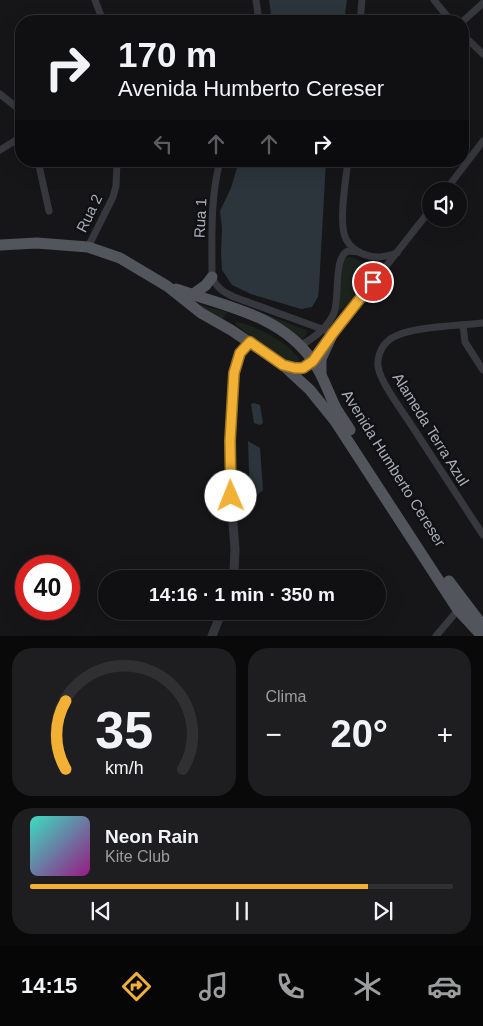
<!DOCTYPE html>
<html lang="pt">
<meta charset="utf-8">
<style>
:root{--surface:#101012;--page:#1e1e20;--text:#f1f3f6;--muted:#9c9d9f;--line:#303032;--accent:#f2b134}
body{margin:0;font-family:Arial,sans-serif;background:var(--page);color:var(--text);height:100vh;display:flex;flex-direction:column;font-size:19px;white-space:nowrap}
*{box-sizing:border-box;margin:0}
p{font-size:16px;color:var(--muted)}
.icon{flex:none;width:28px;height:28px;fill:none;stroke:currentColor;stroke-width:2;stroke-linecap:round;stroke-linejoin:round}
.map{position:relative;height:636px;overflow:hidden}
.details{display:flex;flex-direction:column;gap:12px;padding:12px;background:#09090a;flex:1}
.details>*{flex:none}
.guide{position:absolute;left:15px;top:15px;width:454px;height:152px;border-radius:20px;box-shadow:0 5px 20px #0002,0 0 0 1px var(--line);background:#101012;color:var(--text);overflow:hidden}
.tools{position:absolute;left:422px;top:182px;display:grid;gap:10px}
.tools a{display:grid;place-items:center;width:45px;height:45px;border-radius:50%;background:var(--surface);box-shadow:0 5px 20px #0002,0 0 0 1px var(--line);font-size:25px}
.speed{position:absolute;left:15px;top:555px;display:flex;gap:10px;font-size:25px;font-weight:700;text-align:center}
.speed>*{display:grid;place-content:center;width:65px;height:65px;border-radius:50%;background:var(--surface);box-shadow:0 5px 20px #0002,0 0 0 1px var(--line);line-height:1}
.speed .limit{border:8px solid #d22;background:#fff;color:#111}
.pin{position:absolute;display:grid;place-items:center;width:42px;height:42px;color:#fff;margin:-21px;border:2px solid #fff;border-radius:50%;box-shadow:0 1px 5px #0007}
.me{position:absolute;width:55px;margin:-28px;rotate:359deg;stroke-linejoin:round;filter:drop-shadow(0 0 4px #0008)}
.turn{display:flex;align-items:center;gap:18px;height:105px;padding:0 20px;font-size:22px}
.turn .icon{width:65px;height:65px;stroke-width:2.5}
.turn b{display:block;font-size:35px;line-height:42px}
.lanes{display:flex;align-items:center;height:48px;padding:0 20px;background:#0003;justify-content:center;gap:25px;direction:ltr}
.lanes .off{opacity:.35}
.big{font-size:38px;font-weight:700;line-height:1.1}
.details .tile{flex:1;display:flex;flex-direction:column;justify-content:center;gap:8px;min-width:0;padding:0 18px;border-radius:20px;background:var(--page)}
.details .dial{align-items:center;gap:0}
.dial svg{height:130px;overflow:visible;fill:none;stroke:var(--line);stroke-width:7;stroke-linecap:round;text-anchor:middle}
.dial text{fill:var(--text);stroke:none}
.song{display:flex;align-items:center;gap:15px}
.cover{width:60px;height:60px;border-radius:8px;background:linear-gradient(135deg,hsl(170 70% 55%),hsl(310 70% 35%))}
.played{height:5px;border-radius:2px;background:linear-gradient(90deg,var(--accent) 80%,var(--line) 80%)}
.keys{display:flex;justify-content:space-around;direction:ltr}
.heat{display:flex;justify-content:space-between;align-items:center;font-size:28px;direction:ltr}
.details .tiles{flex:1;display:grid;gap:12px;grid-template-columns:1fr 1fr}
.tile:last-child{grid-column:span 2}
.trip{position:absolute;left:98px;top:570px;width:288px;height:50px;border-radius:25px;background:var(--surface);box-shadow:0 5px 20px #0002,0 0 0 1px var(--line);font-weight:700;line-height:50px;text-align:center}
.tabs{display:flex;height:80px;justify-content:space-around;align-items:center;background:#060607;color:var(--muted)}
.tabs .icon{width:35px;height:35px}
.tabs .on{color:var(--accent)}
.tabs b{font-size:22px;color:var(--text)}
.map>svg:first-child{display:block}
.green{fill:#1c231d}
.water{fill:#2c353c}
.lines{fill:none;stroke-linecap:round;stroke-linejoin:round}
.minor{stroke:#37383d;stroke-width:7}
.tertiary{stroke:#37383d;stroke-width:9}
.primary{stroke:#53555c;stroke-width:11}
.route-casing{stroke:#9d7322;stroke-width:12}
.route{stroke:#f2b134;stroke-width:9}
.labels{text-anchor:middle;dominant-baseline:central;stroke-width:5;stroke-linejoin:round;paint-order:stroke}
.street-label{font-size:15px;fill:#a8adb8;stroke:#111113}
</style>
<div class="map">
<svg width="483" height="636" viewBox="0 0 483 636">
<rect width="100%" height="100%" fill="#161618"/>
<g class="green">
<path d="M350,257L373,266L374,269L346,306L337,312L344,259Z"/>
<path d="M188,302L227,312L221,322Z"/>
<path d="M247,307L306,330L307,334L303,339L297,338L292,331L246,310Z"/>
<path d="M236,322C252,323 298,347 301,364L294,367L236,325Z"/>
</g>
<g class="water">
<path d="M269,0H347L344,21H272Z"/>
<path d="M239,161H326L319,287L318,297L312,307L301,309L251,294L232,285L222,270L221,252L222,228L220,211L231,188Z"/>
<path d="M254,403L260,405L263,423L260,425L254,423L251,404Z"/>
<path d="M248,441L260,448L263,490L250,501Z"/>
</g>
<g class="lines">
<g class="minor">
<path d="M95,0L103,21"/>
<path d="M256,0L259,21"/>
<path d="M434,0L451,21"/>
<path d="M360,21L362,0"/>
<path d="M462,22L483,3"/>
<path d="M462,34L483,54"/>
<path d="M0,94L21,111"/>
<path d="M0,150L21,137"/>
<path d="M38,161L49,211"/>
<path d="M220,161C210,199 212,238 212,277C217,288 223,292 234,297L333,333"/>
<path d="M348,161C346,179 338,224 346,239C349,245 356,251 363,254C375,259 385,257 397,253"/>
<path d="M445,191L483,141"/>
<path d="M88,247L113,197L116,186L117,161"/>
<path d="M483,323C461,326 401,326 387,342C381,347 377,358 378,366C380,382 401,409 410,423C434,460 459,498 483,535"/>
<path d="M463,325L465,342L483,370"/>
<path d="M331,336L431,209"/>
<path d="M301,345C314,338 328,327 334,313C340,298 333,257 348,251L359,252"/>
<path d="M436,636L458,610"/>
</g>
<g class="tertiary">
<path d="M232,579L234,572L235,549L231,496L230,441L235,373L241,353L250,342"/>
<path d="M212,636L222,611"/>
</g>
<g class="primary">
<path d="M0,245L37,243L88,247L120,258L167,286L201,313L231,330L283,365L310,390L335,421L458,610L482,636"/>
<path d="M176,289C224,306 281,315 312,360C322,373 327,389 334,404C338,413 345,421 350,430"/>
<path d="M192,295L206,285L212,277"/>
<path d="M284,366L300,369L313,361"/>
<path d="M321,374V359L333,333"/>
<path d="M449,581L483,626"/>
</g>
</g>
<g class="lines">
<defs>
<path id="route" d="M231,496L230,441L234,373L240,353L250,342L283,365L295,368H303L313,361L333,333L373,282"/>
</defs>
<use href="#route" class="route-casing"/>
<use href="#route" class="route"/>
</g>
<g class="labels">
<g class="street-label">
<text transform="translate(89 213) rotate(-64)">Rua 2</text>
<text transform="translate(200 218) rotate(-87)">Rua 1</text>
<text transform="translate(431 429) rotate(58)">Alameda Terra Azul</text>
<text transform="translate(394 468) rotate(58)">Avenida Humberto Cereser</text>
</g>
</g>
</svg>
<div class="tools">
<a><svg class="icon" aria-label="sound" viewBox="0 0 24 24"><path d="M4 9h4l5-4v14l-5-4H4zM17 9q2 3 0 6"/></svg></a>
</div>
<div class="speed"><div class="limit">40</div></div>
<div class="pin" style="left:373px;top:282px;background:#d93025"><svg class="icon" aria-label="arrive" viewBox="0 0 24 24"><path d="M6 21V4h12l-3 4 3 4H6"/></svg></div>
<svg class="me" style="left:231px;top:496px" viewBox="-20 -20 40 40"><circle r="19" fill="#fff"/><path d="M0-13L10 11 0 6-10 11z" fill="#f2b134"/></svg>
<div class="trip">14:16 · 1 min · 350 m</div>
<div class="guide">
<div class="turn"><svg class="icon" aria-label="right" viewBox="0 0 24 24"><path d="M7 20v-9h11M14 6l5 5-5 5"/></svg><div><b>170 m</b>Avenida Humberto Cereser</div></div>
<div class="lanes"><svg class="icon off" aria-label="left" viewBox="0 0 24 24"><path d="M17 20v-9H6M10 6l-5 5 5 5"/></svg><svg class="icon off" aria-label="ahead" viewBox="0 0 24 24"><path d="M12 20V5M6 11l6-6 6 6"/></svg><svg class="icon off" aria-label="ahead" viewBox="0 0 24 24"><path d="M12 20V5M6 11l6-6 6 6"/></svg><svg class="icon" aria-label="right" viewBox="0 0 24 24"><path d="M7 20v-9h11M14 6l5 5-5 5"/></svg></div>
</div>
</div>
<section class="details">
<div class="tiles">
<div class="tile dial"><svg viewBox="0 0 100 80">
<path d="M14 69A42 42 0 1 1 86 69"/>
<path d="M14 69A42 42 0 0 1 14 27" stroke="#f2b134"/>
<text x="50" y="56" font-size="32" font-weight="700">35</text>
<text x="50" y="72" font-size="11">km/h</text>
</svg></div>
<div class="tile"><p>Clima</p>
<div class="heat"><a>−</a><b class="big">20°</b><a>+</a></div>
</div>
<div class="tile">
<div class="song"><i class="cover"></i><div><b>Neon Rain</b><p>Kite Club</p></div></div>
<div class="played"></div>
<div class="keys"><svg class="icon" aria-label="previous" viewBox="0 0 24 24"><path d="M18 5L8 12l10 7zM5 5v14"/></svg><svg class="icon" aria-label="pause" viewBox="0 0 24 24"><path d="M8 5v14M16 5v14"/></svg><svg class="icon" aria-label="next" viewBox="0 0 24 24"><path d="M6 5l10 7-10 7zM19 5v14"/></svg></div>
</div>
</div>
</section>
<nav class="tabs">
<b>14:15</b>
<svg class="icon on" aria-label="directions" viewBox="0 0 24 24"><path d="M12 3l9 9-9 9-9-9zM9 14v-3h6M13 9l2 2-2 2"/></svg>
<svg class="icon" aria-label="music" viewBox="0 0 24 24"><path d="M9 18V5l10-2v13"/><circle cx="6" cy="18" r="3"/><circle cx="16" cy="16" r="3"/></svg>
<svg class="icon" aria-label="phone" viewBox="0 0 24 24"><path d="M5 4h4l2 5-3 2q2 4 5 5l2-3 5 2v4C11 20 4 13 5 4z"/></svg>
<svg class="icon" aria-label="climate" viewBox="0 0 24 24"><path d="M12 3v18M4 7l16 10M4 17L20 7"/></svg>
<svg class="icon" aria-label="car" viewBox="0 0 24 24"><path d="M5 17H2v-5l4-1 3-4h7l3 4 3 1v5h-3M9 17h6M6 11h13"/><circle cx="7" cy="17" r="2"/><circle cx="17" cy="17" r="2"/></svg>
</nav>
